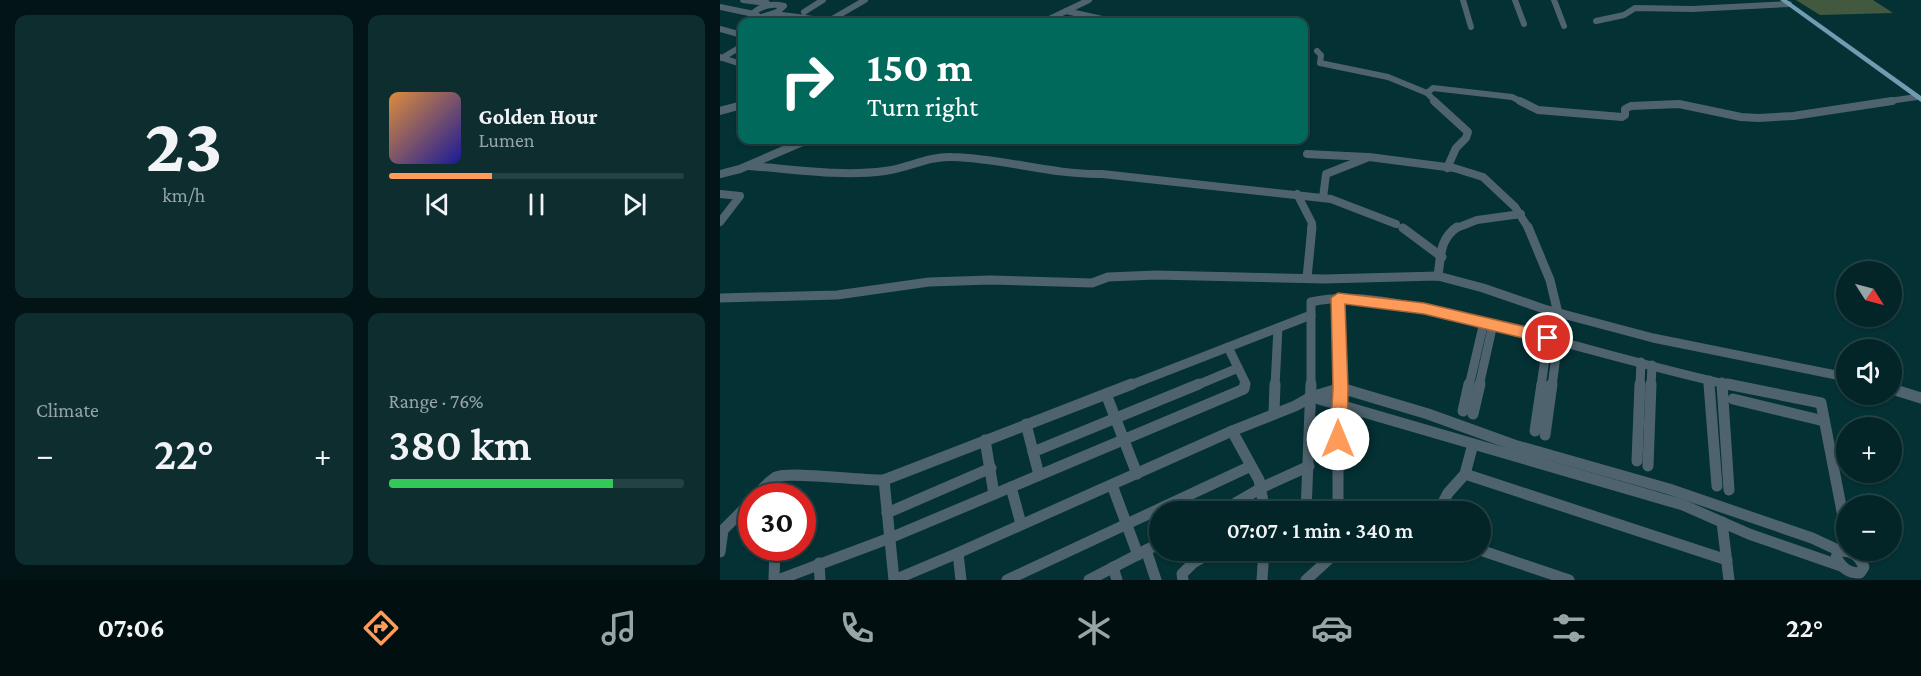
<!DOCTYPE html>
<meta charset="utf-8">
<style>
:root{--surface:#032527;--page:#0d2d2f;--text:#f1f3f6;--muted:#97a5a7;--line:#244244;--accent:#fe9b58}
body{margin:0;font-family:"Crimson Pro",serif;background:var(--page);color:var(--text);height:100vh;display:flex;flex-direction:column;font-size:22px;white-space:nowrap}
*{box-sizing:border-box;margin:0}
p{font-size:20px;color:var(--muted)}
.icon{flex:none;width:33px;height:33px;fill:none;stroke:currentColor;stroke-width:2;stroke-linecap:round;stroke-linejoin:round}
.map{position:relative;flex:1;overflow:hidden}
.sheet{display:flex;flex-direction:column;gap:15px;padding:15px;background:#021415;width:720px}
.sheet>*{flex:none}
.top-card{position:absolute;left:18px;top:18px;width:570px;height:126px;border-radius:12px;box-shadow:0 2px 4px #0004,0 0 0 2px var(--line);background:#00695c;color:#fff;overflow:hidden}
.needle{width:39px;rotate:126deg}
.controls{position:absolute;left:1116px;top:261px;display:grid;gap:12px}
.controls a{display:grid;place-items:center;width:66px;height:66px;border-radius:50%;background:var(--surface);box-shadow:0 2px 4px #0004,0 0 0 2px var(--line);font-size:30px}
.speed{position:absolute;left:18px;top:483px;display:flex;gap:12px;font-size:30px;font-weight:700;text-align:center}
.speed>*{display:grid;place-content:center;width:78px;height:78px;border-radius:50%;background:var(--surface);box-shadow:0 2px 4px #0004,0 0 0 2px var(--line);line-height:1}
.speed .limit{border:9px solid #d22;background:#fff;color:#111}
.pin{position:absolute;display:grid;place-items:center;width:51px;height:51px;color:#fff;margin:-26px;border:3px solid #fff;border-radius:50%;box-shadow:0 2px 6px #0007}
.me{position:absolute;width:66px;margin:-33px;rotate:0deg;stroke-linejoin:round;filter:drop-shadow(0 0 4px #0008)}
.turn{display:flex;align-items:center;gap:21px;height:126px;padding:0 30px;font-size:27px}
.turn .icon{width:78px;height:78px;stroke-width:2.5}
.turn b{display:block;font-size:42px;line-height:51px}
.big{font-size:45px;font-weight:600;line-height:1.1}
.sheet .tile{flex:1;display:flex;flex-direction:column;justify-content:center;gap:9px;min-width:0;padding:0 21px;border-radius:12px;background:var(--page)}
.sheet .dial{align-items:center;gap:0}
.dial b{font-size:78px;line-height:1}
.song{display:flex;align-items:center;gap:18px}
.cover{width:72px;height:72px;border-radius:9px;background:linear-gradient(135deg,hsl(30 70% 55%),hsl(240 70% 35%))}
.played{height:6px;border-radius:3px;background:linear-gradient(90deg,var(--accent) 35%,var(--line) 35%)}
.keys{display:flex;justify-content:space-around;direction:ltr}
.heat{display:flex;justify-content:space-between;align-items:center;font-size:33px;direction:ltr}
.charge{height:9px;border-radius:4px;background:linear-gradient(90deg,#34c759 76%,var(--line) 0)}
.sheet .tiles{flex:1;display:grid;gap:15px;grid-template-columns:repeat(2,1fr)}
.trip{position:absolute;left:429px;top:501px;width:342px;height:60px;border-radius:30px;background:var(--surface);box-shadow:0 2px 4px #0004,0 0 0 2px var(--line);font-weight:600;line-height:60px;text-align:center}
.dock{display:flex;height:96px;justify-content:space-around;align-items:center;background:#010f10;color:var(--muted)}
.dock .icon{width:42px;height:42px}
.dock .on{color:var(--accent)}
.dock b{font-size:27px;color:var(--text)}
main{display:flex;flex:1;min-height:0}
.map>svg:first-child{display:block}
.green{fill:#425940}
.lines{fill:none;stroke-linecap:round;stroke-linejoin:round}
.minor-far3{stroke:#4f636e;stroke-width:6}
.minor-far2{stroke:#4f636e;stroke-width:8}
.minor-far1{stroke:#4f636e;stroke-width:9}
.minor{stroke:#4f636e;stroke-width:11}
.major{fill:#709bb1;fill-rule:evenodd}
.route{fill:#fe9b58;stroke:#a56539;stroke-width:1.5}
</style>
<main>
<section class="sheet">
<div class="tiles">
<div class="tile dial"><b>23</b><p>km/h</p></div>
<div class="tile">
<div class="song"><i class="cover"></i><div><b>Golden Hour</b><p>Lumen</p></div></div>
<div class="played"></div>
<div class="keys"><svg class="icon" aria-label="previous" viewBox="0 0 24 24"><path d="M18 5L8 12l10 7zM5 5v14"/></svg><svg class="icon" aria-label="pause" viewBox="0 0 24 24"><path d="M8 5v14M16 5v14"/></svg><svg class="icon" aria-label="next" viewBox="0 0 24 24"><path d="M6 5l10 7-10 7zM19 5v14"/></svg></div>
</div>
<div class="tile"><p>Climate</p>
<div class="heat"><a>−</a><b class="big">22°</b><a>+</a></div>
</div>
<div class="tile"><p>Range · 76%</p><b class="big">380 km</b><div class="charge"></div></div>
</div>
</section>
<div class="map">
<svg width="1201" height="580" viewBox="0 0 1201 580">
<rect width="100%" height="100%" fill="#043134"/>
<path class="green" d="M1076,0H1153L1173,13L1100,15Z"/>
<g class="lines">
<g class="minor-far3">
<path d="M23,0L47,3"/>
<path d="M743,0L751,27"/>
<path d="M795,0L804,24"/>
<path d="M834,0L844,26"/>
<path d="M0,7L34,14"/>
<path d="M346,11L396,22"/>
<path d="M84,12L103,0"/>
<path d="M54,14L109,21"/>
<path d="M876,21L904,15L915,8L972,9L1069,4"/>
<path d="M26,22L57,12L64,6C52,3 42,5 33,13L38,16"/>
<path d="M107,22L145,0"/>
<path d="M323,22L369,0"/>
<path d="M409,22H427"/>
<path d="M0,29L22,35"/>
<path d="M597,51L601,55L600,63L668,77L707,93"/>
<path d="M0,57L21,64"/>
<path d="M2,58L22,46"/>
<path d="M716,102L707,93L713,88L792,97L802,102"/>
<path d="M1162,102L1197,97"/>
</g>
<g class="minor-far2">
<path d="M714,101L748,132L746,138L736,148L727,168"/>
<path d="M800,101L818,110L902,117L905,115V109L911,106L959,104L1021,117L1038,118L1073,116L1172,101"/>
<path d="M0,111L22,105"/>
<path d="M587,154L647,157"/>
<path d="M28,166C73,169 120,177 165,171C188,168 209,156 232,157C283,158 331,175 382,174L611,199L676,224"/>
<path d="M0,174L20,169L87,140"/>
<path d="M0,194L20,196L0,222"/>
<path d="M577,194L592,223L591,229"/>
<path d="M603,198L606,174L649,157L734,168L763,177L795,207L809,229"/>
<path d="M734,229L757,220L801,214"/>
</g>
<g class="minor-far1">
<path d="M808,227L830,280L838,313"/>
<path d="M683,228L722,257"/>
<path d="M718,276C721,256 719,240 737,227"/>
<path d="M587,278L592,227"/>
<path d="M0,298L117,295L209,282L270,280L372,283L388,277L436,275L604,279L718,276L763,288L824,309L933,338L1126,377"/>
<path d="M618,298L621,386"/>
<path d="M508,347L525,382L524,386"/>
<path d="M989,380V386"/>
<path d="M1002,382V386"/>
<path d="M408,386L591,315"/>
<path d="M475,386L518,368"/>
<path d="M555,386L558,328"/>
<path d="M591,386V302C639,292 692,306 739,317C832,337 922,366 1014,386"/>
<path d="M749,386L764,322"/>
<path d="M759,386L773,324"/>
<path d="M821,386L828,338"/>
<path d="M832,386L838,341"/>
<path d="M920,386L921,362"/>
<path d="M931,386L932,365"/>
</g>
<g class="minor">
<path d="M412,384L386,394L417,474"/>
<path d="M989,384L997,486"/>
<path d="M1002,384L1009,490"/>
<path d="M1007,384L1101,403L1126,532"/>
<path d="M1172,389L1201,398"/>
<path d="M592,397L963,505L1029,534L1121,566"/>
<path d="M1013,399L1104,421"/>
<path d="M743,411L749,384"/>
<path d="M554,414L555,384"/>
<path d="M753,414L760,384"/>
<path d="M306,424L319,475"/>
<path d="M512,431L539,480L545,512"/>
<path d="M815,431L822,384"/>
<path d="M825,435L832,384"/>
<path d="M265,440L274,494"/>
<path d="M313,452L479,384"/>
<path d="M917,461L920,384"/>
<path d="M928,466L931,384"/>
<path d="M745,474L1007,560"/>
<path d="M56,477V496"/>
<path d="M392,485L418,555"/>
<path d="M291,487L301,524"/>
<path d="M36,496C42,490 49,480 57,477C70,471 142,481 164,480"/>
<path d="M500,512L543,487L589,466"/>
<path d="M586,512L591,384"/>
<path d="M618,512V403L621,384"/>
<path d="M718,512L728,493L745,474L753,444"/>
<path d="M167,513L271,468"/>
<path d="M1002,522L1009,580"/>
<path d="M0,533L32,501"/>
<path d="M426,550L436,580"/>
<path d="M597,550H614"/>
<path d="M622,550L686,555L696,550"/>
<path d="M760,550L849,580"/>
<path d="M1120,551C1132,550 1139,556 1144,567L1140,573C1128,573 1122,568 1116,557Z"/>
<path d="M0,552L3,530"/>
<path d="M238,553L174,580L164,480L386,394"/>
<path d="M99,563L100,580"/>
<path d="M393,567L397,580"/>
<path d="M54,580L55,548"/>
<path d="M58,580L170,538L524,389L525,384"/>
<path d="M241,580L238,553L512,431L575,406L591,397L621,388L708,414L794,445L949,489L1092,538L1120,551"/>
<path d="M287,580L531,466"/>
<path d="M369,580L440,543"/>
<path d="M463,580L462,574L473,563L496,550"/>
<path d="M542,580L544,550"/>
<path d="M586,580L619,550"/>
</g>
<path class="major" d="M1060,0H1067L1201,96V102Z"/>
</g>
<path class="route" d="M618,293L704,303L828,332L833,334L835,338L833,342L828,344L704,314L625,304L628,388L627,439L624,444L618,446L612,444L610,439L613,388L611,298Z"/>
</svg>
<div class="controls">
<a><svg class="needle" viewBox="-14 -14 28 28"><path d="M0-13l5 13h-10z" fill="#e53935"/><path d="M0 13l5-13h-10z" fill="#97a5a7"/></svg></a>
<a><svg class="icon" aria-label="sound" viewBox="0 0 24 24"><path d="M4 9h4l5-4v14l-5-4H4zM17 9q2 3 0 6"/></svg></a>
<a>+</a>
<a>−</a>
</div>
<div class="speed"><div class="limit">30</div></div>
<div class="pin" style="left:828px;top:338px;background:#d93025"><svg class="icon" aria-label="arrive" viewBox="0 0 24 24"><path d="M6 21V4h12l-3 4 3 4H6"/></svg></div>
<svg class="me" style="left:618px;top:439px" viewBox="-20 -20 40 40"><circle r="19" fill="#fff"/><path d="M0-13L10 11 0 6-10 11z" fill="#fe9b58"/></svg>
<div class="trip">07:07 · 1 min · 340 m</div>
<div class="top-card">
<div class="turn"><svg class="icon" aria-label="right" viewBox="0 0 24 24"><path d="M7 20v-9h11M14 6l5 5-5 5"/></svg><div><b>150 m</b>Turn right</div></div>
</div>
</div>
</main>
<nav class="dock">
<b>07:06</b>
<svg class="icon on" aria-label="directions" viewBox="0 0 24 24"><path d="M12 3l9 9-9 9-9-9zM9 14v-3h6M13 9l2 2-2 2"/></svg>
<svg class="icon" aria-label="music" viewBox="0 0 24 24"><path d="M9 18V5l10-2v13"/><circle cx="6" cy="18" r="3"/><circle cx="16" cy="16" r="3"/></svg>
<svg class="icon" aria-label="phone" viewBox="0 0 24 24"><path d="M5 4h4l2 5-3 2q2 4 5 5l2-3 5 2v4C11 20 4 13 5 4z"/></svg>
<svg class="icon" aria-label="climate" viewBox="0 0 24 24"><path d="M12 3v18M4 7l16 10M4 17L20 7"/></svg>
<svg class="icon" aria-label="car" viewBox="0 0 24 24"><path d="M5 17H2v-5l4-1 3-4h7l3 4 3 1v5h-3M9 17h6M6 11h13"/><circle cx="7" cy="17" r="2"/><circle cx="17" cy="17" r="2"/></svg>
<svg class="icon" aria-label="filters" viewBox="0 0 24 24"><path d="M4 7h16M4 17h16"/><circle cx="9" cy="7" r="2"/><circle cx="15" cy="17" r="2"/></svg>
<b>22°</b>
</nav>
